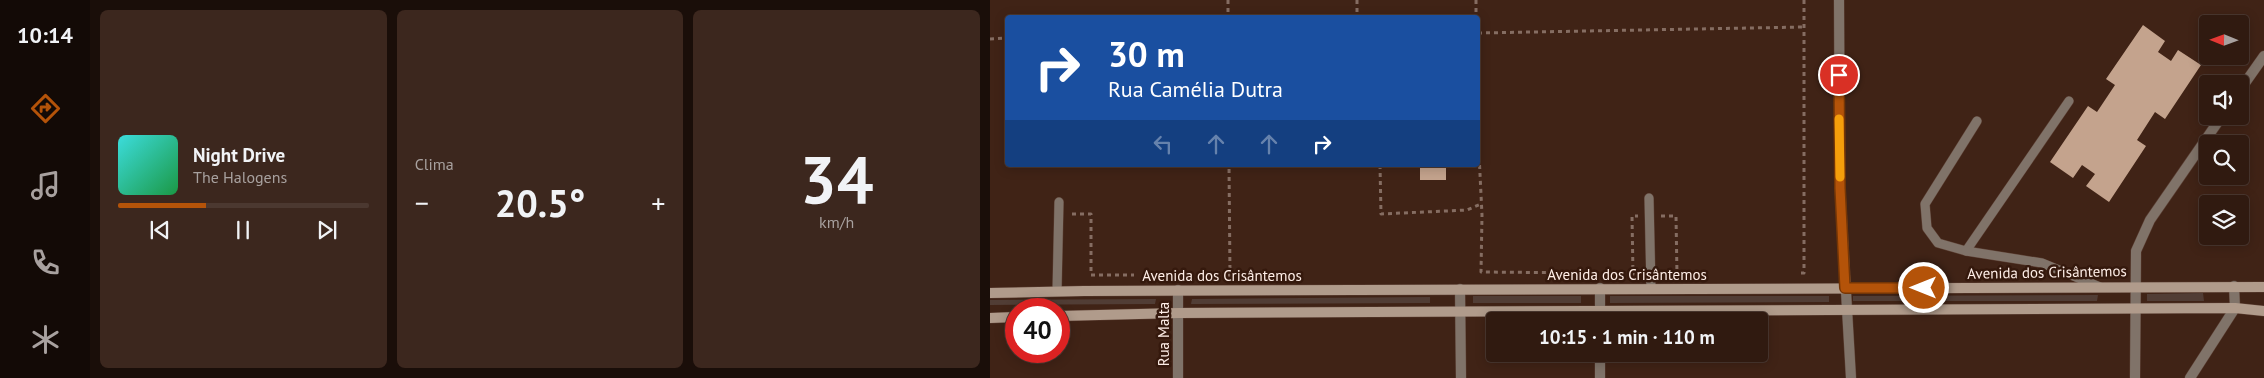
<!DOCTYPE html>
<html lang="pt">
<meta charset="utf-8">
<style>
:root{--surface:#301a10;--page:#3c271e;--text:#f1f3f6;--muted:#a8a19f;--line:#4b3830;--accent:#b45309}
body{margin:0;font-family:"PT Sans",sans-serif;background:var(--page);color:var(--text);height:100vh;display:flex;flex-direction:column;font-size:19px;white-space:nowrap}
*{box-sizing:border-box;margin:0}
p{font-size:16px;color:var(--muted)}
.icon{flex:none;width:28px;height:28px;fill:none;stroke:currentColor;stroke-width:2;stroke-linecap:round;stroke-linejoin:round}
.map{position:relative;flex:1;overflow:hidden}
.details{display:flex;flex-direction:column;gap:10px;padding:10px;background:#1a0e09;width:900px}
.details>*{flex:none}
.top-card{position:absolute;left:15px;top:15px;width:475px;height:152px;border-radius:5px;box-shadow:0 2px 12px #0003,0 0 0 1px var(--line);background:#1a4fa0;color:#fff;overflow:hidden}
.needle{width:32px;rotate:271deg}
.controls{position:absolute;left:1209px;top:15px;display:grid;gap:10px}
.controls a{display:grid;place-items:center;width:50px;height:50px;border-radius:5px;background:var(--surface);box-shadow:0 2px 12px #0003,0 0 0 1px var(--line);font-size:25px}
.speed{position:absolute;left:15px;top:298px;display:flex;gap:10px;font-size:25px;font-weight:700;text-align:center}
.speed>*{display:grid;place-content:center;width:65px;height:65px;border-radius:50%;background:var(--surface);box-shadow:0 2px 12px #0003,0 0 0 1px var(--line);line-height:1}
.speed .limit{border:8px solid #d22;background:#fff;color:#111}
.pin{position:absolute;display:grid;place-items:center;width:42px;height:42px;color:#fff;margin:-21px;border:2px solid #fff;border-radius:50%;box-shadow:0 1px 5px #0007}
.me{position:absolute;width:55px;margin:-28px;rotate:270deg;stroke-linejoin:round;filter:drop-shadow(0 0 4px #0008)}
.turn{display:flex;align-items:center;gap:18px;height:105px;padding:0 20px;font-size:22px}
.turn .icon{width:65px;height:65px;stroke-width:2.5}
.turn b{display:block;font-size:35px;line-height:42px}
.lanes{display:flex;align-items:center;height:48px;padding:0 20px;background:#0003;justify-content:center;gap:25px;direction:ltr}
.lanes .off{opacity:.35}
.big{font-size:38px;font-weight:700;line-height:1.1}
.details .tile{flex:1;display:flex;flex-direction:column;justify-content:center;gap:8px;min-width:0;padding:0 18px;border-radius:8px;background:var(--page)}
.details .dial{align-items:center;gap:0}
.dial b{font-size:65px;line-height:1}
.song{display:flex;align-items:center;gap:15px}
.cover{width:60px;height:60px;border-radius:8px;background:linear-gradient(135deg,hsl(180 70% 55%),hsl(140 70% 35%))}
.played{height:5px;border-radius:2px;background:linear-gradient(90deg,var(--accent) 35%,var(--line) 35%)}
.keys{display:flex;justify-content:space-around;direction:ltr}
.heat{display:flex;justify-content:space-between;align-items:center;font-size:28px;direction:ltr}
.details .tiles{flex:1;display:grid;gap:10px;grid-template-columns:repeat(3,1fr)}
.trip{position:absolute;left:496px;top:312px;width:282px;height:50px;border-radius:5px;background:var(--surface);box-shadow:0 2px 12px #0003,0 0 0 1px var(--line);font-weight:700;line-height:50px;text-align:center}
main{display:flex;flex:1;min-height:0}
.dock{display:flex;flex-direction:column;width:90px;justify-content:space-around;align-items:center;background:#130a06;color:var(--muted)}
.dock .icon{width:35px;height:35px}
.dock .active{color:var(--accent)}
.dock b{font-size:22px;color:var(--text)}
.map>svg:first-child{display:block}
.green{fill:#513d35}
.building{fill:#c4a38d}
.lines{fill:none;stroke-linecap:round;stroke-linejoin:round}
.lane-casing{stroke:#5b3f33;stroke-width:10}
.street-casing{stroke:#5b3f33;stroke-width:11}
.secondary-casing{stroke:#5b3f33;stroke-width:11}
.path{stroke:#856d62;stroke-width:3;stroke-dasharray:4 4;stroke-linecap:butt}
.lane{stroke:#807369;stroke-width:9}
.street{stroke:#807369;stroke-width:10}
.secondary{stroke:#b09b8b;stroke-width:10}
.route-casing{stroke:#753606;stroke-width:12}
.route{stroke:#b45309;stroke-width:9}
.slow{stroke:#f59e0b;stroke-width:9}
.labels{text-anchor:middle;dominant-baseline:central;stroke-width:5;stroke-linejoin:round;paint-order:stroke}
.street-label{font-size:15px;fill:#feeee7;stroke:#35190d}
</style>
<main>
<nav class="dock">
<b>10:14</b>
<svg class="icon active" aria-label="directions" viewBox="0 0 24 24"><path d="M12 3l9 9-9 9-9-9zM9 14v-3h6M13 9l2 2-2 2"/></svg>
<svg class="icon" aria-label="music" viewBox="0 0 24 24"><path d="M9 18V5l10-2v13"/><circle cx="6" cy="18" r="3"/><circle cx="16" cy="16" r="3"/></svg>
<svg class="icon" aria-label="phone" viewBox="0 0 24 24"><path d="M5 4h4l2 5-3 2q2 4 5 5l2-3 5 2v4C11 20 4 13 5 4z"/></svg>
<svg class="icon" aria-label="climate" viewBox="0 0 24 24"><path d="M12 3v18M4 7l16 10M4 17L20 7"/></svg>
</nav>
<section class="details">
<div class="tiles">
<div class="tile">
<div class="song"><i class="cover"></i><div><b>Night Drive</b><p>The Halogens</p></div></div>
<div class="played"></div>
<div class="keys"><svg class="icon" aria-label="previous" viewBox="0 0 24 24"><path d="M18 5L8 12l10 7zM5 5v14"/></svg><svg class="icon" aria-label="pause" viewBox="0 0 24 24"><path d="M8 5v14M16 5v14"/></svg><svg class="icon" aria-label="next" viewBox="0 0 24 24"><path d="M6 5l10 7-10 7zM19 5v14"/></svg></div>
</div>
<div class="tile"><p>Clima</p>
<div class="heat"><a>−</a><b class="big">20.5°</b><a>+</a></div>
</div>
<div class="tile dial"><b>34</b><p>km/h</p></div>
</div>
</section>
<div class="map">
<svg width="1274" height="378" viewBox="0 0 1274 378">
<rect width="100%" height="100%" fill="#402316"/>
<g class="green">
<path d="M1213,293L1214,301H1157V294Z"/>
<path d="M1108,295L1107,301H863V296Z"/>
<rect x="483" y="296" width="108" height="7"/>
<path d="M620,296H839V302L620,303Z"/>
<path d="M440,297V303L201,304L202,299Z"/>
<path d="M166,299L165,304L0,305V300Z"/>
</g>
<g class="building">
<path d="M1153,25L1175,41L1168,52L1181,61L1188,50L1211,65L1175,119L1165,112L1147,140L1156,146L1119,202L1096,186L1105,174L1092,165L1083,178L1060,162L1098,106L1107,112L1125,85L1116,79Z"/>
<rect x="430" y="165" width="26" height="15"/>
</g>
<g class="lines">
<defs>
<g id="lane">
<path d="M987,121L935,204L937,228L948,243L976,251L1052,263L1110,287"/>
<path d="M659,198L661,288"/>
<path d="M976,251L1079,101"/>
<path d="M67,291L69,202"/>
</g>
<g id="street">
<path d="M849,0L850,188L861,378"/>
<path d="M1250,90L1274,56"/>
<path d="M470,289L471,378"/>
<path d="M610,321V288"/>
<path d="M610,354V378"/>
<path d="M188,378V290"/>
<path d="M1145,378L1146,251L1160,220L1232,116"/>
<path d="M1200,378L1245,308L1244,286"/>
</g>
<g id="secondary">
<path d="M0,293L94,291L1274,287"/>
<path d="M69,316L189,313L1245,308L1274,311"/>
<path d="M0,318L26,317"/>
</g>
</defs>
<use href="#lane" class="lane-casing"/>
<use href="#street" class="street-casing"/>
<use href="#secondary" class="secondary-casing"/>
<g class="path">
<path d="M238,0V18"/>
<path d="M367,0V18"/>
<path d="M486,0V18"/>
<path d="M488,33L814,27"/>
<path d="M0,39L18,38"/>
<path d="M488,133L492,215L491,272L608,273"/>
<path d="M390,165L391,214L477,210L491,204"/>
<path d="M82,214H101V275H144"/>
<path d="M671,216H686L687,275"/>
<path d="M811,273H814V0"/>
<path d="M640,274H643L642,216H648"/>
<path d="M238,275H240L239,165"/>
</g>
<use href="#lane" class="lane"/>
<use href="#street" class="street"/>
<use href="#secondary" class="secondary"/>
</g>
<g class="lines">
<defs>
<path id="route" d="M849,75L850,188L855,288H934"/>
</defs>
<use href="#route" class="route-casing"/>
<use href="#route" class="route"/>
<path class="slow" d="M849,119L850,177"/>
</g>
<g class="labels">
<g class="street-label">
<text transform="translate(1057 272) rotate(-1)">Avenida dos Crisântemos</text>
<text x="637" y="274">Avenida dos Crisântemos</text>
<text x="232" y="275">Avenida dos Crisântemos</text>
<text transform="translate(173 334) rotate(-90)">Rua Malta</text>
</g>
</g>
</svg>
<div class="controls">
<a><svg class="needle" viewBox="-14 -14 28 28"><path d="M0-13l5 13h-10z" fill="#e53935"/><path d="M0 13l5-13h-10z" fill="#a8a19f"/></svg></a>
<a><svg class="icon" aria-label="sound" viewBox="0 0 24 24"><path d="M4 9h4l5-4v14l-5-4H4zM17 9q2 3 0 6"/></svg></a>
<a><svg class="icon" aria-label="search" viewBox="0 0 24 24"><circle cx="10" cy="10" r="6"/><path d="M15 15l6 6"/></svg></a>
<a><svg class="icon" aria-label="layers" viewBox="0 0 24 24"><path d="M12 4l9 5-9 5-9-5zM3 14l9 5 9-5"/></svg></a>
</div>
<div class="speed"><div class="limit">40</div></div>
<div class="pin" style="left:849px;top:75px;background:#d93025"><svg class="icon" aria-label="arrive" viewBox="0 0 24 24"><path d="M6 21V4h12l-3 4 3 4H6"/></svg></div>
<svg class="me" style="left:934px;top:288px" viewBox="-20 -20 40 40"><circle r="17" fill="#b45309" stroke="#fff" stroke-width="3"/><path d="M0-11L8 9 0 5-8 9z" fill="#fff"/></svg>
<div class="trip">10:15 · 1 min · 110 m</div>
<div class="top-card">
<div class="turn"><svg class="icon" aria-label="right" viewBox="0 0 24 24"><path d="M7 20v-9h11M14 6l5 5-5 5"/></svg><div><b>30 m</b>Rua Camélia Dutra</div></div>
<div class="lanes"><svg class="icon off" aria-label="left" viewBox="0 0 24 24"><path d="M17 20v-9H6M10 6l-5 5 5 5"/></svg><svg class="icon off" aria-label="ahead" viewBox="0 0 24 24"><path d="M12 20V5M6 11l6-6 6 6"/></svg><svg class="icon off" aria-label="ahead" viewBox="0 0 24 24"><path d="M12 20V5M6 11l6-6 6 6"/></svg><svg class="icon" aria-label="right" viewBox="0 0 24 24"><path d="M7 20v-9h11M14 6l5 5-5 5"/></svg></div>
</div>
</div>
</main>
